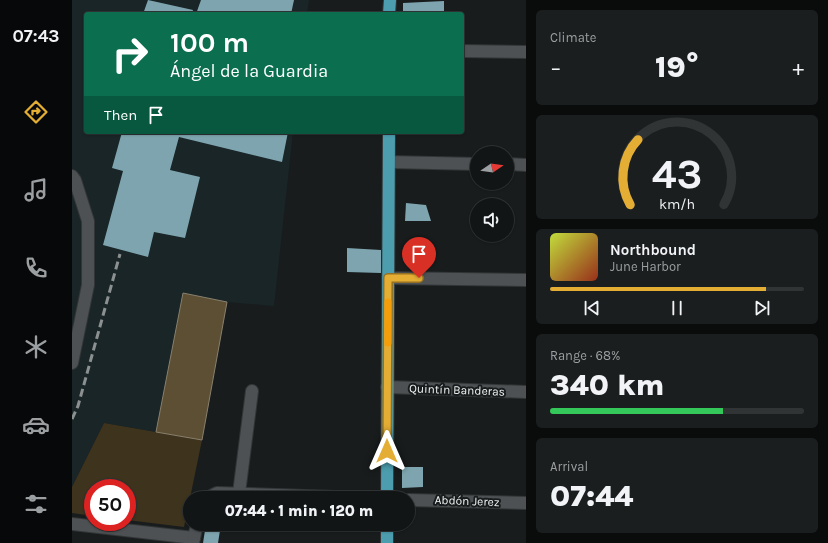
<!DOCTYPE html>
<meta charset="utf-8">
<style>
:root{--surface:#121516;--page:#1b1e1f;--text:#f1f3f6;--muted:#9c9fa1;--line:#313435;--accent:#e4ae35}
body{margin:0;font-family:Karla,sans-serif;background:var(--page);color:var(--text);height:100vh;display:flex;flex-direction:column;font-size:15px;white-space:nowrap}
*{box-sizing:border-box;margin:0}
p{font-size:13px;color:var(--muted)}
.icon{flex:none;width:22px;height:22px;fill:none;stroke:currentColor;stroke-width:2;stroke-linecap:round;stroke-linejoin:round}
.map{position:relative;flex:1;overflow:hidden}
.drawer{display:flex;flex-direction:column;gap:10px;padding:10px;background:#0a0c0c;width:302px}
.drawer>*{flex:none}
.guide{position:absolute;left:12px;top:12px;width:380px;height:122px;border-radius:4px;box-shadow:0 1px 3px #0004,0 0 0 1px var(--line);background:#0b6e4f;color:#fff;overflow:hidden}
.needle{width:26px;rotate:77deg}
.fabs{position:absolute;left:398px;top:146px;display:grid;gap:8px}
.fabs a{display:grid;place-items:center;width:44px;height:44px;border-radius:50%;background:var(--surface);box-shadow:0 1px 3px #0004,0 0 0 1px var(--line);font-size:20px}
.speed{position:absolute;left:12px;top:479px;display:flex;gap:8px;font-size:20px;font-weight:700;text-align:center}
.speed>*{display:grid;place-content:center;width:52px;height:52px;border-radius:50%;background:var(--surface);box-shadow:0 1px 3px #0004,0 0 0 1px var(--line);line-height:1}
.speed .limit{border:6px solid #d22;background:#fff;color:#111}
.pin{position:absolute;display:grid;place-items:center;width:34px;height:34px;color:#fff;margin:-41px -17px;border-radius:50% 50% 50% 0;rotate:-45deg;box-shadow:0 0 4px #0007}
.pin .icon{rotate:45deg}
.me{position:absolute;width:44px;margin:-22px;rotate:0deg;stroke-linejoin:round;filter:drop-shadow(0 0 3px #0008)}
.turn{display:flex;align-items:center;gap:14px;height:84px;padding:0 20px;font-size:18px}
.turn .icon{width:52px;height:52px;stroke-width:2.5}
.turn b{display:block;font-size:28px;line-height:34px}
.then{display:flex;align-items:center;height:38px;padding:0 20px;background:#0003;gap:8px;font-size:15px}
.big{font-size:30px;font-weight:800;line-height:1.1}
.drawer .widget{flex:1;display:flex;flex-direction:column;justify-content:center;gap:6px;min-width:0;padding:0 14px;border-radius:6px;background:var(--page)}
.drawer .dial{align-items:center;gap:0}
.dial svg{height:104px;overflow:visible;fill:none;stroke:var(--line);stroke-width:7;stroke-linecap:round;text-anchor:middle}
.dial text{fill:var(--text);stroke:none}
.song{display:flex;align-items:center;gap:12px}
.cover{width:48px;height:48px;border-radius:6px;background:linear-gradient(135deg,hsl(70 70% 55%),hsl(10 70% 35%))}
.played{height:4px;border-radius:2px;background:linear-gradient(90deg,var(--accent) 85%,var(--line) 85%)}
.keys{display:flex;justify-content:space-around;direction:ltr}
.heat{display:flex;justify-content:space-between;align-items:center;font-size:22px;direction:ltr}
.charge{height:6px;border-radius:3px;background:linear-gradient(90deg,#34c759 68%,var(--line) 0)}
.trip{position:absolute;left:111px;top:491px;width:232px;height:40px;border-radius:20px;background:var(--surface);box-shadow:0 1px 3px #0004,0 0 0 1px var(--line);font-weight:800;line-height:40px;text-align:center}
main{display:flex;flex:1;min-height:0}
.menu{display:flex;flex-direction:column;width:72px;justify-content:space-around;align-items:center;background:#070809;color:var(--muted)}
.menu .icon{width:28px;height:28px}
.menu .current{color:var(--accent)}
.menu b{font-size:18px;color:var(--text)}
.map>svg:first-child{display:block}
.built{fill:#192527}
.green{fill:#3e331d}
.water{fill:#5d4f33;stroke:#89806d}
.building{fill:#7ea5af}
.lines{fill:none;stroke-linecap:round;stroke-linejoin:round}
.minor-casing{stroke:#333637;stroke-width:14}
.major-casing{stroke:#333637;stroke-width:14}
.minor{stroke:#4d5153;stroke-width:12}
.major{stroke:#4c9dae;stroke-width:12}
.rail{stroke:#8c9090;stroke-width:3;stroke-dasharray:8 4;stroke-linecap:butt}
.route-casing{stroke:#947122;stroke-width:10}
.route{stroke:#e4ae35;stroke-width:7}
.slow{stroke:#f59e0b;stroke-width:7}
.labels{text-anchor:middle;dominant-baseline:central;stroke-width:4;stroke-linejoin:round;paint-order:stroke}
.street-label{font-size:12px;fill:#f1f4f4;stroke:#181c1d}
</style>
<main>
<nav class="menu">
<b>07:43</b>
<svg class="icon current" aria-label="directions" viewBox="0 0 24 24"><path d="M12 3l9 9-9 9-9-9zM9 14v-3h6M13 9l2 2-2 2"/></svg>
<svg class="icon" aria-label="music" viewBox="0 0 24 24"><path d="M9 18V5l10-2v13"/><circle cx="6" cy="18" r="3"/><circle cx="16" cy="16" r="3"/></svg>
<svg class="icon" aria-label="phone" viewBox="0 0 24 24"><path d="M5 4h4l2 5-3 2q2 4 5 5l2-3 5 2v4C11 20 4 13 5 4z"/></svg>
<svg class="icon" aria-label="climate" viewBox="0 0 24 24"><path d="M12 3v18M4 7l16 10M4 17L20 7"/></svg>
<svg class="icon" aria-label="car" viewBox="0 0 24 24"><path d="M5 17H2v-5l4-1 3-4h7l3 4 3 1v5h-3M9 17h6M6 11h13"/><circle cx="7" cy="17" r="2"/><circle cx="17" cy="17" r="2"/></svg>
<svg class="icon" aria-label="filters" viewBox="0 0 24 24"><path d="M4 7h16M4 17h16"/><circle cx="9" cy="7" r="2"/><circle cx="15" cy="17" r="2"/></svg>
</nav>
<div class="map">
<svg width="454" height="543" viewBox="0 0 454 543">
<rect width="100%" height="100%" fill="#181c1d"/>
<path class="built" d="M0,0H237L235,14H14V132H221L202,306L155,302L130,440L32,423L0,487Z"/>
<path class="green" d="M32,423L130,440L112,527L55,520V488H21V516L0,513V487Z"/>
<path class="water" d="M111,293L155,302L130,440L84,432Z"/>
<g class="building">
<path d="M76,0L121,10L120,14H71Z"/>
<path d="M129,0H222L219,14H124Z"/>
<path d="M372,1V14H331V3Z"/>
<path d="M50,132H216L210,162L107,137L98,170L128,177L113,238L82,232L76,257L31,245L51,171L40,168Z"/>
<path d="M334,203L354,205L359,221H333Z"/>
<path d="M275,248L309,250V273L275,272Z"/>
<path d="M330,467H351V487L330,488Z"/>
<path d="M134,524H149L146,543H131Z"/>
</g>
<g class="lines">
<defs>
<g id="minor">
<path d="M390,51L454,52"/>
<path d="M317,162L405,164"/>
<path d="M435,164L454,165"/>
<path d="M0,176L3,180L16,221V285L0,363"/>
<path d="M316,278L454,280"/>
<path d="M315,387L454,392"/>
<path d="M167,493L180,391"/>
<path d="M135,498L145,493L293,498"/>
<path d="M336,500L454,503"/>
<path d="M0,524L122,538"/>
<path d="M121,543L125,524"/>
</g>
<g id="major">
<path d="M317,14L318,0"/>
<path d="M315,498L317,132"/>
<path d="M315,524V543"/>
</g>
</defs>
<use href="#minor" class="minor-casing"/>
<use href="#major" class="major-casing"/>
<use href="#minor" class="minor"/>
<use href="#major" class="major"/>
<path class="rail" d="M0,419L6,406L48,254"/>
</g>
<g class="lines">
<defs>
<path id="route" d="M315,451L316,278H347"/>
</defs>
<use href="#route" class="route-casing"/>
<use href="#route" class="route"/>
<path class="slow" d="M316,343V302"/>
</g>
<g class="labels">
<g class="street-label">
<text transform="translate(385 390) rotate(2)">Quintín Banderas</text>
<text transform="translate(395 501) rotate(2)">Abdón Jerez</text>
</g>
</g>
</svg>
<div class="fabs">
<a><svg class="needle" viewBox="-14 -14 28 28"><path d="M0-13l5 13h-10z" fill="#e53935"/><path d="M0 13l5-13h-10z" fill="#9c9fa1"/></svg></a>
<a><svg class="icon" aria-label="sound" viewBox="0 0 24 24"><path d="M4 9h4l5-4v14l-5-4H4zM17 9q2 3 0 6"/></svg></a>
</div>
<div class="speed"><div class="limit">50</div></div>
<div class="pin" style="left:347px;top:278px;background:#d93025"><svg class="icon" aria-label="arrive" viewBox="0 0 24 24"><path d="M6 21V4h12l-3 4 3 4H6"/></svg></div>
<svg class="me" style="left:315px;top:451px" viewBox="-20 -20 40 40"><path d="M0-17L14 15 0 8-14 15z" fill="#e4ae35" stroke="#fff" stroke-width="4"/></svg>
<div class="trip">07:44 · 1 min · 120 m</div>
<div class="guide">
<div class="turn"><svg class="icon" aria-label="right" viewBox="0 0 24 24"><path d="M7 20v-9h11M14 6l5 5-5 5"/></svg><div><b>100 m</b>Ángel de la Guardia</div></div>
<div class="then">Then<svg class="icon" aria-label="arrive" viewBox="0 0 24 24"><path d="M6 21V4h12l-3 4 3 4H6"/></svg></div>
</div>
</div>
<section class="drawer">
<div class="widget"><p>Climate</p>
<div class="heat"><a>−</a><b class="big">19°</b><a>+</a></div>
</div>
<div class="widget dial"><svg viewBox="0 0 100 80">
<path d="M14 69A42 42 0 1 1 86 69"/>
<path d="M14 69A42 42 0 0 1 20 19" stroke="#e4ae35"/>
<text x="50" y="56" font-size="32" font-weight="700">43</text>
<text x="50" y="72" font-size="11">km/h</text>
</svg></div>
<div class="widget">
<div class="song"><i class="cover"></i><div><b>Northbound</b><p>June Harbor</p></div></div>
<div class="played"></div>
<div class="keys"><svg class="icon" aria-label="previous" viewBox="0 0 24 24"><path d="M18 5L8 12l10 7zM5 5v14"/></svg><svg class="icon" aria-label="pause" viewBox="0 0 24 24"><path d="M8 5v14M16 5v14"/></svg><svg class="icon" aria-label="next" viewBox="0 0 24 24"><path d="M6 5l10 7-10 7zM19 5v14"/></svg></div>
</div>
<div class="widget"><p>Range · 68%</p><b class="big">340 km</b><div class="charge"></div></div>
<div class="widget"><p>Arrival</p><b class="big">07:44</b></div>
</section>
</main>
